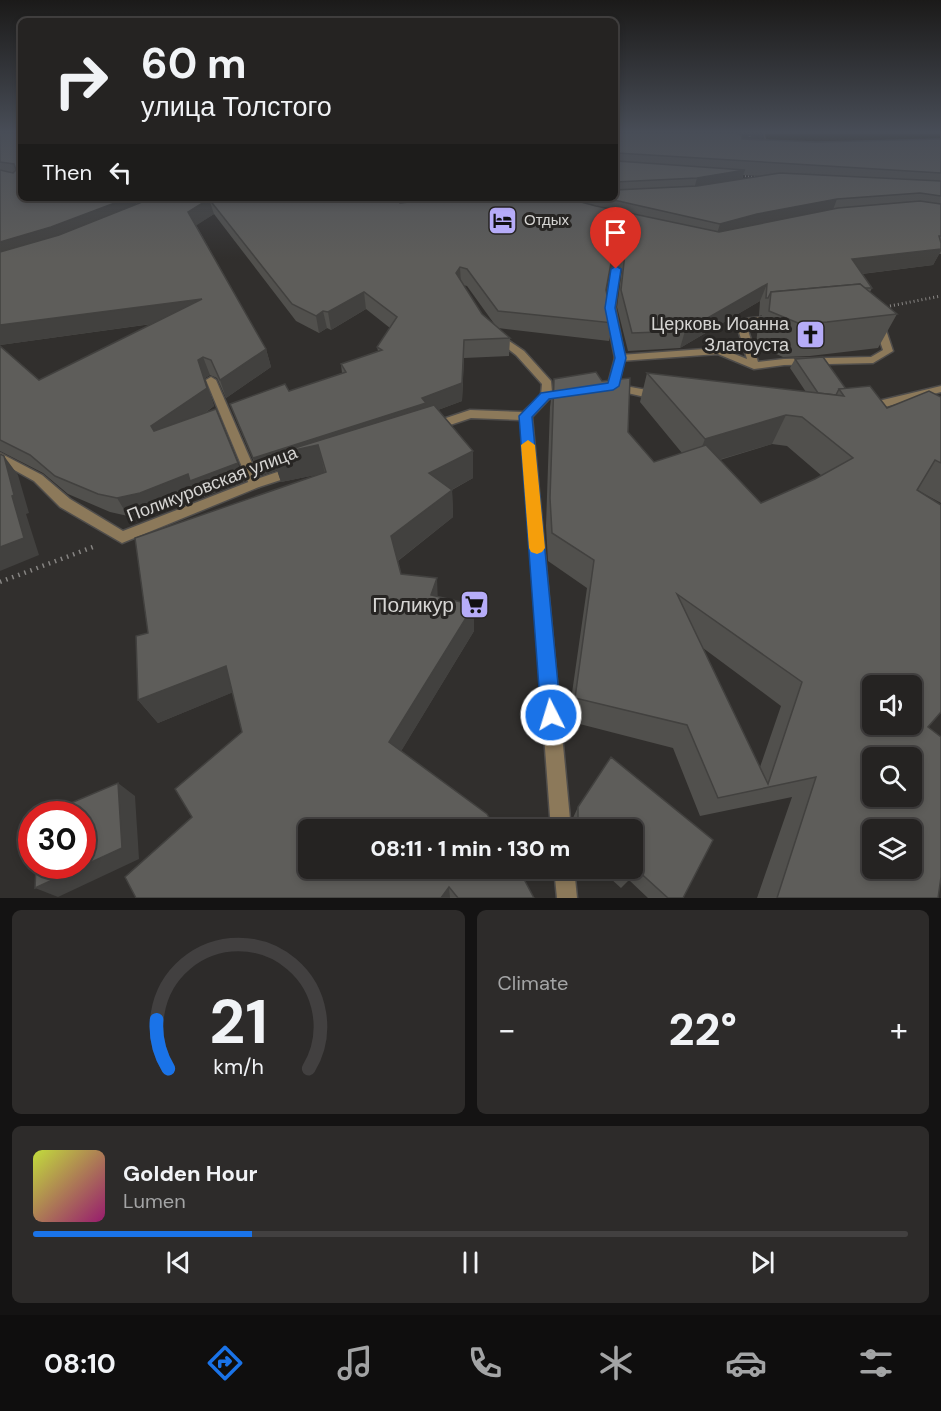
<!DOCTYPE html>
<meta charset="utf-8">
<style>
:root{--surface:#252322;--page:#2d2b2a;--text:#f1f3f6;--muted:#a3a4a5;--line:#424040;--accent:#1a73e8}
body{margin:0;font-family:"DM Sans",sans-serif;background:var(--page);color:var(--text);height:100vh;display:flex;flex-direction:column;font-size:22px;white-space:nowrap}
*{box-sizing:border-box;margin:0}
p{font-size:20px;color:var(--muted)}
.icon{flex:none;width:33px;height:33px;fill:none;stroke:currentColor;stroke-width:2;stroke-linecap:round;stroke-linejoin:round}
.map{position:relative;height:898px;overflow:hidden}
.side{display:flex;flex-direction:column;gap:12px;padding:12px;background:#141313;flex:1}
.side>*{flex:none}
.guide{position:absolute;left:18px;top:18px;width:600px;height:183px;border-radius:9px;box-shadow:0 3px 9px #0003,0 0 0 2px var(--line);background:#252322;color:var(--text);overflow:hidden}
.controls{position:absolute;left:862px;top:675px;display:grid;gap:12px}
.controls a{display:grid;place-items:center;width:60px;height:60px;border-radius:9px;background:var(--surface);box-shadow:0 3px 9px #0003,0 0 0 2px var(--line);font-size:30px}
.speed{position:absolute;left:18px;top:801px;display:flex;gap:12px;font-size:30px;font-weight:700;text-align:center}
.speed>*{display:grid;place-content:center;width:78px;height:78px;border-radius:50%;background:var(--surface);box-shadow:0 3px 9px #0003,0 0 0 2px var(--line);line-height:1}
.speed .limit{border:9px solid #d22;background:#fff;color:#111}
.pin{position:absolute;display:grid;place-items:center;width:51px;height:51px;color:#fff;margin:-62px -26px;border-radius:50% 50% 50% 0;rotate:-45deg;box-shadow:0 0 6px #0007}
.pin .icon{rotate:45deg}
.me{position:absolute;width:66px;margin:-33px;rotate:355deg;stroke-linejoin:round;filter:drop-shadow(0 0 4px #0008)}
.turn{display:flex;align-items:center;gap:21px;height:126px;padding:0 24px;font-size:27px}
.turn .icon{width:78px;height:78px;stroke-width:2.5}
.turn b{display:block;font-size:42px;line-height:51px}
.then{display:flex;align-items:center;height:57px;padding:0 24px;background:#0003;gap:12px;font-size:22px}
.big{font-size:45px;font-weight:800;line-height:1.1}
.side .widget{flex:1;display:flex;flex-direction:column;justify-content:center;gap:9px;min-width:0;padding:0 21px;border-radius:9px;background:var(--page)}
.side .dial{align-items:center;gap:0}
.dial svg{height:156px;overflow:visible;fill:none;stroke:var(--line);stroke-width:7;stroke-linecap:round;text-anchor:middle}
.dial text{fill:var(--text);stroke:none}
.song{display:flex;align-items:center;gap:18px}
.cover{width:72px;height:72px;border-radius:9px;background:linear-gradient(135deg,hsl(70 70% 55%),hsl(320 70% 35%))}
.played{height:6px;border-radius:3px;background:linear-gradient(90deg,var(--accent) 25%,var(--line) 25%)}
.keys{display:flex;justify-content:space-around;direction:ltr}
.heat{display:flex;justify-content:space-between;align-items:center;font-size:33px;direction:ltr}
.side .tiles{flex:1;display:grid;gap:12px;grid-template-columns:1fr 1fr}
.widget:last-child{grid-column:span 2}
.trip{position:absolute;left:298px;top:819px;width:345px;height:60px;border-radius:9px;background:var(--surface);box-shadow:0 3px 9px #0003,0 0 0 2px var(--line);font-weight:800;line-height:60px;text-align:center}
.dock{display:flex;height:96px;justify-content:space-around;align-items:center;background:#0f0e0e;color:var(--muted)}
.dock .icon{width:42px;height:42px}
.dock .current{color:var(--accent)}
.dock b{font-size:27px;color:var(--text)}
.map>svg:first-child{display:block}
.water{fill:#201400;stroke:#574e3f;stroke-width:1.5}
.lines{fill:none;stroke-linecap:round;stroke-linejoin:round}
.lane-casing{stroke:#4f4d4b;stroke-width:3}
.street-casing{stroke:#4f4d4b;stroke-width:3}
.path-far2{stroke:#878583;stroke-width:2;stroke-dasharray:1 2;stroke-linecap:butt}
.path-far1{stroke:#878583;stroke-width:3;stroke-dasharray:1 3;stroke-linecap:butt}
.path{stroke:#878583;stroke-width:4.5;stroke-dasharray:1.5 5;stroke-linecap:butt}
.lane{fill:#8c795a;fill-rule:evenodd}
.street{fill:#8c795a;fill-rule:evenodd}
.wall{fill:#51504d;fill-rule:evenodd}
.shaded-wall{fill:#42413f}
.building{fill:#5e5d5a;stroke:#42413f;stroke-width:1.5;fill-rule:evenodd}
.route{fill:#1a73e8;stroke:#114b97;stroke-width:1.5}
.slow{fill:#f59e0b}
.labels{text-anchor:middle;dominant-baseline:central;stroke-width:6;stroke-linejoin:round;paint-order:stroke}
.far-poi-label{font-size:15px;fill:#d6d5d3;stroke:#272523;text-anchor:start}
.poi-label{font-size:18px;fill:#d6d5d3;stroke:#272523;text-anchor:end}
.street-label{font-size:18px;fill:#d6d5d3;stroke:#272523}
.near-poi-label{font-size:21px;fill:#d6d5d3;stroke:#272523;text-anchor:end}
</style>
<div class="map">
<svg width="941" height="898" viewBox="0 0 941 898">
<rect width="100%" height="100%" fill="#312f2d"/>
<path class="water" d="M764,133H941V143H766Z"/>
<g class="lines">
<defs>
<g id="lane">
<path d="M774,316L779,319L777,321L746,324L758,362L784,359L871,357L883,350L874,324L879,321L884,324L893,351L873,363L784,365L754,369L718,354L620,361L615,358L620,355L719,348L747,359L736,322L741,319Z"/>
<path d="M211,377L216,380L261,484L259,487H251L249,484L206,380Z"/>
<path d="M614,384L658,392L663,396L658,400L610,389L609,387L610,385Z"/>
<path d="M941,386V392L870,411L864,407L866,404Z"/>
</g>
<g id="street">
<path d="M423,198H453L456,200L452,202L427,200Z"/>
<path d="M616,266L620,269L615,307L625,358L618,386L617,388L604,391L599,388L600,386L608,384L615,358L605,307L612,269Z"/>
<path d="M496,332L524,351L551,381L552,392L566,389L571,393L570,395L549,399L532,417L571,830H551L521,420L471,418L435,430L429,426L431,423L470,410L523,412L541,395L542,384L516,355L493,337L491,335Z"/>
<path d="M0,453L42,475L70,499L123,531L251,481L292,467L296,469L298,472L296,475L259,487L122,543L60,507L34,481L0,462Z"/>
<path d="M554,868H574L577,898H557Z"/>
</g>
</defs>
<use href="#lane" class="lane-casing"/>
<use href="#street" class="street-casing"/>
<g class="path-far2">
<path d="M749,133L751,144"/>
<path d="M739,176L758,177"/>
</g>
<path class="path-far1" d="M890,306L941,296"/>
<path class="path" d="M0,582L93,547"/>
<use href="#lane" class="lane"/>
<use href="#street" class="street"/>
</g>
<g class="wall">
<path d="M0,133H21V198H431V199L437,198H615V133L742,139L816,142L941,139V254H939L933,265L862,274L872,288L870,292L897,314L878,348L810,356L783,357L756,345L758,325L762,315L759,316L760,301L680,348L628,351L617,307L622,269L616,264L610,269L606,290L613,323L609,341L498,328L510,338L509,356L464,358L462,401L438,410L473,451V478L452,490L453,517L398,561L401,574L438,597L474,631L401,751L534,898H136L192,817L242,732L233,692L158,723L138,700L148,633L325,473L281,482L277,470L260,476L237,422L230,404L289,391L342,373L341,364L378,351L377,347L390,328L366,309L331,330L327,328L319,333L296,321L214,214L196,225L266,349L271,367L226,398L217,378L210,375L205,378L214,406L205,413L245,481L198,499L196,493L150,511L128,516L110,512L68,494L43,473L0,451V346L39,380L152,324L0,345ZM743,175L759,176L742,179ZM463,285L467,286L495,325L482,314Z"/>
<path d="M795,359L846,389L887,408L941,397V503L917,490L938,898H757L792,797L700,816L673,748L568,721L587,588L548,561L546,526L550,407L554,379L628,432L654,462L682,453L640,402L647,373L806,392L790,368ZM772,444L787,446L822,476L815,479L761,503L720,460ZM703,648L781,706L760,767Z"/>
<path d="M611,757L713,840L683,898H648L629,880L621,888L599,868H633V830H565L569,820H572L578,807Z"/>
</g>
<g class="shaded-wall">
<path d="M745,170L740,185L693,193L697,178Z"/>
<path d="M128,198H134L139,211L0,262V242Z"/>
<path d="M395,198H431V203L395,215L394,199Z"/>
<path d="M209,199L214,214L194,227L188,212Z"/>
<path d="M837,199L831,215L715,240L720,224L757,214Z"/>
<path d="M619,247L616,264L610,269L613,252Z"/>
<path d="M941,249V251L933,265L844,276L852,259Z"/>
<path d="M460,267L461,284L456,273Z"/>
<path d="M767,284L760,301L680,348L685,331Z"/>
<path d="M364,292L366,309L331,330L328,312Z"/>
<path d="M202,299L208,316L0,345V325Z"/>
<path d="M323,311L327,328L319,333L316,316Z"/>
<path d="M464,340L462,401L427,414L318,445L325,473L281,482L277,470L260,476L253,458L422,398Z"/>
<path d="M266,349L271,367L226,398L220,380Z"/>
<path d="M203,357L210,375L205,378L214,406L160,444L151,426L198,360Z"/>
<path d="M786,415L772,444L694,467L705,439Z"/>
<path d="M473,451V478L431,501L429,473Z"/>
<path d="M4,456L18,475L29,513L26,514L39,555L0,571V547L12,496Z"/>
<path d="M238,463L245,481L198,499L196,493L150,511L128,516L117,498L188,474Z"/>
<path d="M452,490L453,517L395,563L391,536Z"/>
<path d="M437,578L438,604L431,595Z"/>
<path d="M474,605V631L394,763L389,742Z"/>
<path d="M226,666L241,689L158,723L138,700Z"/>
<path d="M118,783L135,796L139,859L58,897L35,888Z"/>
<path d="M449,887L450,898H441Z"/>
</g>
<g class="building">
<path d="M0,133H21V198H128L51,227L0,242V170L13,173L16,170L14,164L0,162Z"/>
<path d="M615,133H731L741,134L742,139L816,142L941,139V173L617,153L615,155L617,161L745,170L697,178L615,182Z"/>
<path d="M780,173L941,181V196L920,193L837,199L757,214L720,224L605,198H615V190L697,186Z"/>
<path d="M152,198H395L394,199L400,203L437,199V198H566L596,206L719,232L838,208L920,201L941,204V236H939L941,243V249L852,259L872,288H865L860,284L771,292L768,298H766L767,284L685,331L632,333L621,290L625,253L619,247L613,252L606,290L613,323L498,311L467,269L460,267L456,273L482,314L510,338L464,340L462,383L422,398L426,403L253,458L230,404L285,384L289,391L346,372L341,364L382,350L377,347L397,317L364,292L328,312L323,311L316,316L292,304L209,199L188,212L266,349L220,380L211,360L203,357L198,360L207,388L151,426L154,431L216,409L238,463L190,481L188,474L140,493L117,498L98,494L55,476L30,455L0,440V346L39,380L202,299L0,325V252L59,235Z"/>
<path d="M860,284L897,314L827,322L798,323L769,311L771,292Z"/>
<path d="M823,357L846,389H839L836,395L818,393L795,359Z"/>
<path d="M596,372L602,381L630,378L628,432L654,462L706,445L761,503L815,479L853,458L802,417L786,415L705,439L647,373L844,396L839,389L870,386L887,408L929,391L941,397V463L935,460L917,490L941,505V712L928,727L941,737V877L938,898H777L816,777L718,798L687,725L575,698L594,560L552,533L550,498L554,379ZM677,594L802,682L768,784ZM873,686H912V724H873ZM873,758H912V796H873ZM873,830H912V868H873Z"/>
<path d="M434,405L473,451L429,473L452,490L391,536L401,574L437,578L431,595L474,605L389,742L487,814L496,830H309V868H518L534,898H458L449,887L441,898H136L125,877L192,817L175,789L242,732L226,666L138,700L136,636L148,633L135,538L326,472L318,445L272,455Z"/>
<path d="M0,454L4,456L14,495L12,496L24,538L0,547Z"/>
<path d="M611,757L713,840L683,898H668L636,869L630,879L618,868H633V830H575L567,823L569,820H578V807Z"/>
<path d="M118,783L122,848L35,888L36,866H82V814H45Z"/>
</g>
<linearGradient id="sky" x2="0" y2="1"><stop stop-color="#1b1a19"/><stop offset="0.51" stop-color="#484d57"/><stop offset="1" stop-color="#484d57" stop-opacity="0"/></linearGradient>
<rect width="941" height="259" fill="url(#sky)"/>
<path class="route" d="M616,266L621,269L615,308L626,358L619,386L613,390L549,399L532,417L561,715L558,722L551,725L544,722L541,715L519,416L541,393L608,383L615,358L605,308L611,269Z"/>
<path class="slow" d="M528,440L535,445L545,548L542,552L537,554L531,552L529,548L521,445Z"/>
<defs>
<symbol id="hotel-square" viewBox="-11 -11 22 22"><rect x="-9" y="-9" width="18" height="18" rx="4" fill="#b6acf8" stroke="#272523"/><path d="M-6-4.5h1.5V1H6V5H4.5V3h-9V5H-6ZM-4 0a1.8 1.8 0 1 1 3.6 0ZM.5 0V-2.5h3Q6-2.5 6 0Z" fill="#111"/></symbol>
<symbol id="church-square" viewBox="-11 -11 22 22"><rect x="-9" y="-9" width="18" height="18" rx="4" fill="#b6acf8" stroke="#272523"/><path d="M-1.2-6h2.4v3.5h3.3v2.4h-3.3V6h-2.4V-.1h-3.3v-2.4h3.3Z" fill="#111"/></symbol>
<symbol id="supermarket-square" viewBox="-11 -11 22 22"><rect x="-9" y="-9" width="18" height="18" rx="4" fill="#b6acf8" stroke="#272523"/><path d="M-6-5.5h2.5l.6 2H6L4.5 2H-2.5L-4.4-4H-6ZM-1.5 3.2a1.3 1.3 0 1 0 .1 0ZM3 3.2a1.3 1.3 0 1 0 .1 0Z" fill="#111"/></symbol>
</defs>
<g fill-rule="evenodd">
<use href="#hotel-square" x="486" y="204" width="33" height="33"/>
<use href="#church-square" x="794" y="318" width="33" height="33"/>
<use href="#supermarket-square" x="458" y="588" width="33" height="33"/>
</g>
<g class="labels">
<g class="far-poi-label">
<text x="524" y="220">Отдых</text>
</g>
<g class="poi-label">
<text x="789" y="324">Церковь Иоанна<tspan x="789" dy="21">Златоуста</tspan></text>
</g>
<g class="street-label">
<text transform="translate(212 484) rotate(-21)">Поликуровская улица</text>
</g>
<g class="near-poi-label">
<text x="454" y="605">Поликур</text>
</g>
</g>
</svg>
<div class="controls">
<a><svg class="icon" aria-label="sound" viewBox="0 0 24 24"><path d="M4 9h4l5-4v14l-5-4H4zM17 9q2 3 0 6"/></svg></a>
<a><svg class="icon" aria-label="search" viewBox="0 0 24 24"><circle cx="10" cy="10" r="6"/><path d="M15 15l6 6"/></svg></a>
<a><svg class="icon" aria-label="layers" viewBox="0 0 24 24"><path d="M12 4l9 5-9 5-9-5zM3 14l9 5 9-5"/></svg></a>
</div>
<div class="speed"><div class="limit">30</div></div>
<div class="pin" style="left:616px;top:269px;background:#d93025"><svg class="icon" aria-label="arrive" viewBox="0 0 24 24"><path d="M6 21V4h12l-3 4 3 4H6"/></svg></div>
<svg class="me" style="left:551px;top:715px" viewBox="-20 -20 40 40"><circle r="17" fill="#1a73e8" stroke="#fff" stroke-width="3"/><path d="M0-11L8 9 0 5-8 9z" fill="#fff"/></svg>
<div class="trip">08:11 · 1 min · 130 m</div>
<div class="guide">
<div class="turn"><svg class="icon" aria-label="right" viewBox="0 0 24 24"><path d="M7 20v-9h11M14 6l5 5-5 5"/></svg><div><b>60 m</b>улица Толстого</div></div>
<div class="then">Then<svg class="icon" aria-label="left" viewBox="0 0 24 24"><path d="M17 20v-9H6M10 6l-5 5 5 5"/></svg></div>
</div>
</div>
<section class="side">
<div class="tiles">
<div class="widget dial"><svg viewBox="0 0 100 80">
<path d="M14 69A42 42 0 1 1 86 69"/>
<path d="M14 69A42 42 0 0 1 8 44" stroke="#1a73e8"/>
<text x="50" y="56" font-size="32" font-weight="700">21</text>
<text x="50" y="72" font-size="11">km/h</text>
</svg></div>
<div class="widget"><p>Climate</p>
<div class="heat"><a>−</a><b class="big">22°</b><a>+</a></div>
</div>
<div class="widget">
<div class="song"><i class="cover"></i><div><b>Golden Hour</b><p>Lumen</p></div></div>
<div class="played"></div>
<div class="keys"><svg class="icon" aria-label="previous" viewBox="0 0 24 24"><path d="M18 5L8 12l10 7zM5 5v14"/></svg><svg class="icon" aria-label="pause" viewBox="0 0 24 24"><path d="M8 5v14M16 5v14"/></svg><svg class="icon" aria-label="next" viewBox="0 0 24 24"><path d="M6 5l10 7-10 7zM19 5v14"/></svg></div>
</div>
</div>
</section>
<nav class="dock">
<b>08:10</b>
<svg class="icon current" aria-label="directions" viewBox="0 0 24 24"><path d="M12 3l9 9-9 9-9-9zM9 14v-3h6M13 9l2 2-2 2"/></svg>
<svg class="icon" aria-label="music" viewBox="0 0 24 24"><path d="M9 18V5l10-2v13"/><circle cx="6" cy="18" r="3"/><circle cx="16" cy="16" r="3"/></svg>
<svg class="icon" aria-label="phone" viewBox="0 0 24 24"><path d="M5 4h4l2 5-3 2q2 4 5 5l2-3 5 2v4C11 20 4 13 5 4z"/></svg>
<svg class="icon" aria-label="climate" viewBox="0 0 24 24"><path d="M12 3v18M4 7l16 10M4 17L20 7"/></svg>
<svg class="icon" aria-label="car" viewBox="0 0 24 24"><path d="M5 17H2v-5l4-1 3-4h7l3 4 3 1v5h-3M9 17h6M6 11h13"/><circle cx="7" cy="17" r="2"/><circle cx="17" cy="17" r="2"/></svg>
<svg class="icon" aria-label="filters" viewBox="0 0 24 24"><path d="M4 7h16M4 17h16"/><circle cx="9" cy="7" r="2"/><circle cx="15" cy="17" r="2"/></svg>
</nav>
